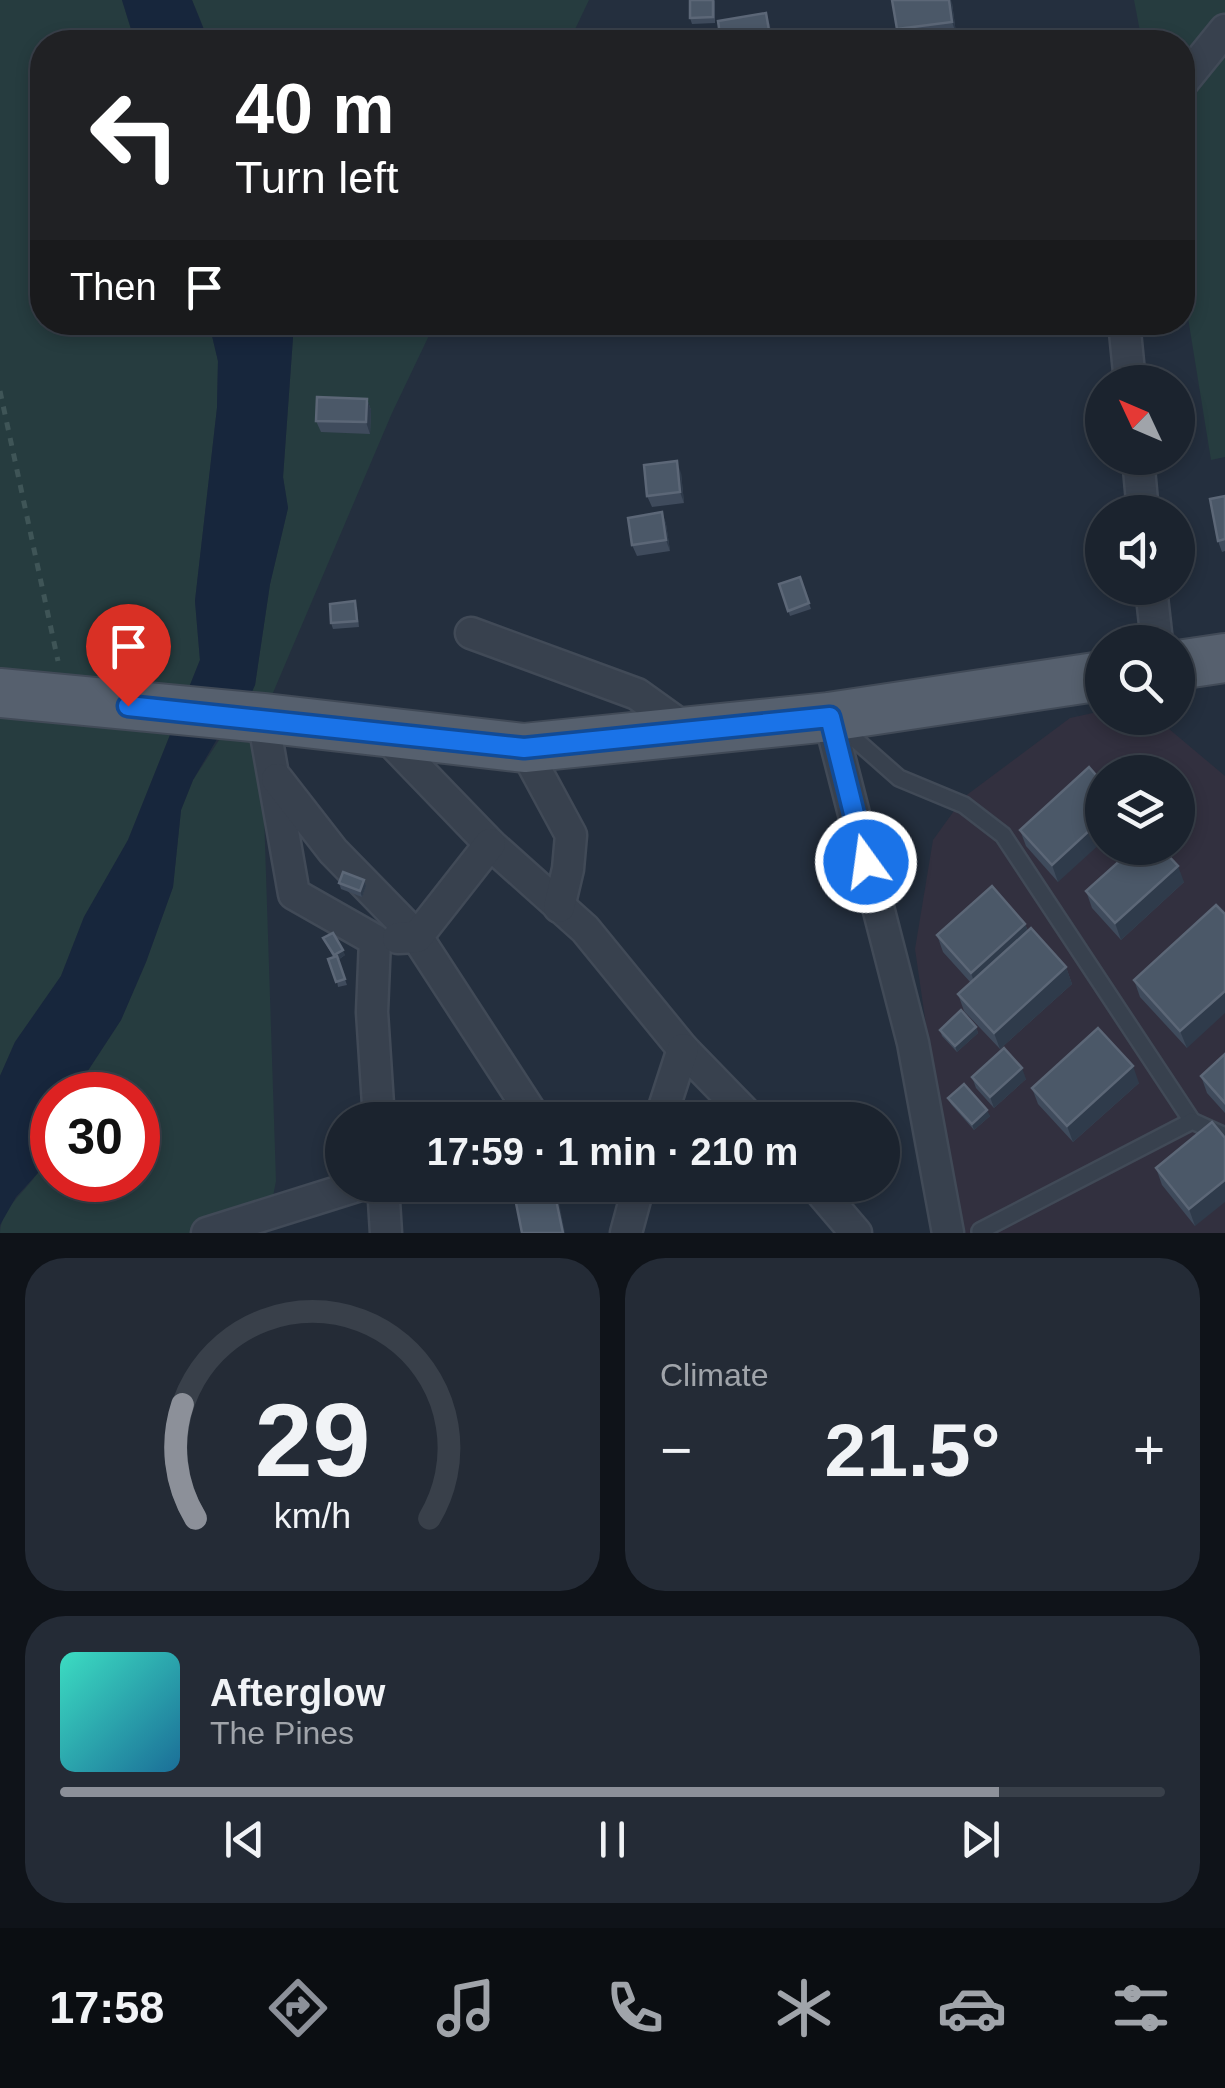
<!DOCTYPE html>
<meta charset="utf-8">
<style>
:root{--surface:#1b232e;--page:#242b36;--text:#f1f3f6;--muted:#a0a4aa;--line:#39404a;--accent:#8c9099}
body{margin:0;font-family:Helvetica,sans-serif;background:var(--page);color:var(--text);height:100vh;display:flex;flex-direction:column;font-size:38px;white-space:nowrap}
*{box-sizing:border-box;margin:0}
p{font-size:32px;color:var(--muted)}
.icon{flex:none;width:55px;height:55px;fill:none;stroke:currentColor;stroke-width:2;stroke-linecap:round;stroke-linejoin:round}
.map{position:relative;height:1233px;overflow:hidden}
.drawer{display:flex;flex-direction:column;gap:25px;padding:25px;background:#0f1319;flex:1}
.drawer>*{flex:none}
.top-card{position:absolute;left:30px;top:30px;width:1165px;height:305px;border-radius:40px;box-shadow:0 5px 15px #0003,0 0 0 2px var(--line);background:#202124;color:#fff;overflow:hidden}
.needle{width:65px;rotate:314deg}
.buttons{position:absolute;left:1085px;top:365px;display:grid;gap:20px}
.buttons a{display:grid;place-items:center;width:110px;height:110px;border-radius:50%;background:var(--surface);box-shadow:0 5px 15px #0003,0 0 0 2px var(--line);font-size:50px}
.speed{position:absolute;left:30px;top:1072px;display:flex;gap:20px;font-size:50px;font-weight:700;text-align:center}
.speed>*{display:grid;place-content:center;width:130px;height:130px;border-radius:50%;background:var(--surface);box-shadow:0 5px 15px #0003,0 0 0 2px var(--line);line-height:1}
.speed .limit{border:15px solid #d22;background:#fff;color:#111}
.pin{position:absolute;display:grid;place-items:center;width:85px;height:85px;color:#fff;margin:-102px -42px;border-radius:50% 50% 50% 0;rotate:-45deg;box-shadow:0 0 10px #0007}
.pin .icon{rotate:45deg}
.me{position:absolute;width:110px;margin:-55px;rotate:346deg;stroke-linejoin:round;filter:drop-shadow(0 0 8px #0008)}
.turn{display:flex;align-items:center;gap:35px;height:210px;padding:0 40px;font-size:45px}
.turn .icon{width:130px;height:130px;stroke-width:2.5}
.turn b{display:block;font-size:70px;line-height:85px}
.then{display:flex;align-items:center;height:95px;padding:0 40px;background:#0003;gap:20px;font-size:38px}
.big{font-size:75px;font-weight:800;line-height:1.1}
.drawer .widget{flex:1;display:flex;flex-direction:column;justify-content:center;gap:15px;min-width:0;padding:0 35px;border-radius:40px;background:var(--page)}
.drawer .dial{align-items:center;gap:0}
.dial svg{height:260px;overflow:visible;fill:none;stroke:var(--line);stroke-width:7;stroke-linecap:round;text-anchor:middle}
.dial text{fill:var(--text);stroke:none}
.song{display:flex;align-items:center;gap:30px}
.cover{width:120px;height:120px;border-radius:15px;background:linear-gradient(135deg,hsl(170 70% 55%),hsl(200 70% 35%))}
.played{height:10px;border-radius:5px;background:linear-gradient(90deg,var(--accent) 85%,var(--line) 85%)}
.keys{display:flex;justify-content:space-around;direction:ltr}
.heat{display:flex;justify-content:space-between;align-items:center;font-size:55px;direction:ltr}
.drawer .tiles{flex:1;display:grid;gap:25px;grid-template-columns:1fr 1fr}
.widget:last-child{grid-column:span 2}
.trip{position:absolute;left:325px;top:1102px;width:575px;height:100px;border-radius:50px;background:var(--surface);box-shadow:0 5px 15px #0003,0 0 0 2px var(--line);font-weight:800;line-height:100px;text-align:center}
.tab-bar{display:flex;height:160px;justify-content:space-around;align-items:center;background:#0b0e12;color:var(--muted)}
.tab-bar .icon{width:70px;height:70px}
.tab-bar .selected{color:var(--accent)}
.tab-bar b{font-size:45px;color:var(--text)}
.map>svg:first-child{display:block}
.medical{fill:#32303f;fill-rule:evenodd}
.green{fill:#263c3f}
.water{fill:#17263c}
.lines{fill:none;stroke-linecap:round;stroke-linejoin:round}
.lane-casing{stroke:#414a57;stroke-width:20}
.street-casing{stroke:#414a57;stroke-width:35}
.primary-casing{stroke:#414a57;stroke-width:52}
.path{stroke:#3f5557;stroke-width:5;stroke-dasharray:8 8;stroke-linecap:butt}
.lane{stroke:#38414e;stroke-width:15}
.street{stroke:#38414e;stroke-width:30}
.primary{stroke:#56606e;stroke-width:48}
.wall{fill:#3f4b5c}
.shaded-wall{fill:#2f3b4b}
.building{fill:#4b5868;stroke:#5c6777;stroke-width:2.5}
.route-casing{stroke:#114b97;stroke-width:25}
.route{stroke:#1a73e8;stroke-width:18}
</style>
<div class="map">
<svg width="1225" height="1233" viewBox="0 0 1225 1233">
<rect width="100%" height="100%" fill="#242f3e"/>
<path class="medical" d="M1102,711V718H1156L1225,776V1233H956L915,949L933,840L964,797L1070,718ZM1102,772H1178V848H1102Z"/>
<g class="green">
<path d="M0,0H122L135,42H42V322L209,323L218,361L217,408L195,601L200,660L128,840L84,917L61,976L15,1042L0,1076Z"/>
<path d="M192,0H589L569,42H209Z"/>
<path d="M1134,0H1225V457L1211,460L1183,287L1182,42H1142Z"/>
<path d="M294,323H435L392,413L261,721L276,1181L266,1233H0C1,1206 27,1192 39,1170C45,1161 48,1150 52,1139V1180H138V1095H72L121,1020L146,962L173,887L181,810L193,780L255,685L270,584L288,508L283,477Z"/>
</g>
<g class="water">
<path d="M122,0H192L209,42H135Z"/>
<path d="M209,323H294L283,477L288,508L270,584L255,685L248,701L217,739L193,780L181,810L173,887L146,962L121,1020L72,1095H52V1140L38,1173L16,1197L0,1225V1076L15,1042L61,976L84,917L128,840L200,660L195,601L217,408L218,361Z"/>
</g>
<g class="lines">
<defs>
<g id="lane">
<path d="M840,726L899,778L964,805L1003,835L1192,1121"/>
<path d="M980,1231L1192,1121L1225,1136"/>
</g>
<g id="street">
<path d="M1182,83L1225,30"/>
<path d="M1124,322L1130,382"/>
<path d="M1138,458L1143,512"/>
<path d="M1151,588L1157,642"/>
<path d="M471,633L637,694L690,732"/>
<path d="M829,717L913,1043L948,1233"/>
<path d="M263,718L294,894L375,940L372,1012L379,1120"/>
<path d="M381,731L490,844L585,929L683,1049L752,1120"/>
<path d="M524,748L571,835L568,869L559,907"/>
<path d="M277,779L333,851L417,937L536,1120"/>
<path d="M398,938L417,937L490,844"/>
<path d="M660,1120L683,1049"/>
<path d="M383,1185L386,1233"/>
<path d="M815,1185L856,1233"/>
<path d="M207,1233L360,1185"/>
<path d="M626,1233L639,1185"/>
</g>
<g id="primary">
<path d="M1178,665L1225,658"/>
<path d="M0,693L263,718L524,748L829,717L1102,676"/>
</g>
</defs>
<use href="#lane" class="lane-casing"/>
<use href="#street" class="street-casing"/>
<use href="#primary" class="primary-casing"/>
<path class="path" d="M0,391L58,661"/>
<use href="#lane" class="lane"/>
<use href="#street" class="street"/>
<use href="#primary" class="primary"/>
</g>
<g class="wall">
<path d="M715,0V23L692,24L690,18Z"/>
<path d="M952,3L956,33L901,41L897,29Z"/>
<path d="M367,399L371,410L370,434L321,432L316,421Z"/>
<path d="M681,473L684,503L652,507L647,496Z"/>
<path d="M1225,496V551L1222,552L1218,541Z"/>
<path d="M662,512L666,524L670,551L637,556L632,545Z"/>
<path d="M800,577L811,609L790,616L779,584Z"/>
<path d="M357,607L359,627L333,629L331,623Z"/>
<path d="M1089,767L1058,882L1026,846L1020,830Z"/>
<path d="M364,880L366,886L362,897L341,889L339,883Z"/>
<path d="M1184,882L1121,940L1092,908L1086,891Z"/>
<path d="M1216,905L1187,1048L1140,997L1134,980Z"/>
<path d="M1025,924L1028,931L1066,967L1072,984L1000,1049L964,1011L958,994L971,983L943,952L937,935Z"/>
<path d="M323,938L345,955L338,960L347,985L338,987L333,957Z"/>
<path d="M976,1027L978,1033L957,1052L942,1036L940,1030Z"/>
<path d="M1225,1054V1113L1207,1093L1201,1076Z"/>
<path d="M972,1077L1026,1079L994,1108L976,1088Z"/>
<path d="M1139,1083L1073,1142L1038,1104L1032,1088Z"/>
<path d="M948,1098L990,1116L974,1130L951,1104Z"/>
<path d="M1225,1138L1195,1226L1162,1185L1156,1168Z"/>
</g>
<g class="shaded-wall">
<path d="M949,0H951L952,3L956,33L952,22Z"/>
<path d="M766,13L770,25L773,42H771Z"/>
<path d="M367,399L371,410L370,434L366,422Z"/>
<path d="M677,461L681,473L684,503L680,492Z"/>
<path d="M662,512L666,524L670,551L666,540Z"/>
<path d="M1102,819V842L1058,882L1052,865Z"/>
<path d="M1178,866L1184,882L1121,940L1115,923Z"/>
<path d="M364,880L366,886L362,897L360,891Z"/>
<path d="M1025,924L1031,940L977,990L971,973Z"/>
<path d="M343,950L345,955L336,961L334,955Z"/>
<path d="M1066,967L1072,984L1000,1049L994,1033Z"/>
<path d="M1225,991V1013L1187,1048L1180,1031Z"/>
<path d="M976,1027L978,1033L957,1052L955,1046Z"/>
<path d="M1133,1066L1139,1083L1073,1142L1067,1126Z"/>
<path d="M1022,1068L1026,1079L994,1108L990,1097Z"/>
<path d="M987,1110L990,1116L974,1130L972,1124Z"/>
<path d="M1225,1180V1202L1195,1226L1189,1209Z"/>
<path d="M554,1185L558,1197L565,1233H563Z"/>
</g>
<g class="building">
<path d="M690,0H713V17L690,18Z"/>
<path d="M892,0H949L952,22L897,29Z"/>
<path d="M766,13L771,42H721L718,21Z"/>
<path d="M317,397L367,399L366,422L316,421Z"/>
<path d="M677,461L680,492L647,496L644,465Z"/>
<path d="M1225,496V539L1218,541L1210,499Z"/>
<path d="M662,512L666,540L632,545L628,518Z"/>
<path d="M800,577L809,603L788,611L779,584Z"/>
<path d="M355,601L357,621L331,623L330,604Z"/>
<path d="M1089,767L1102,782V819L1052,865L1020,830Z"/>
<path d="M1134,848H1161L1178,866L1115,923L1086,891Z"/>
<path d="M343,872L364,880L360,891L339,883Z"/>
<path d="M992,886L1025,924L971,973L937,935Z"/>
<path d="M1216,905L1225,914V991L1180,1031L1134,980Z"/>
<path d="M1031,928L1066,967L994,1033L958,994Z"/>
<path d="M333,933L343,950L334,955L323,938Z"/>
<path d="M337,956L345,979L336,982L328,959Z"/>
<path d="M961,1010L976,1027L955,1046L940,1030Z"/>
<path d="M1098,1028L1133,1066L1067,1126L1032,1088Z"/>
<path d="M1004,1048L1022,1068L990,1097L972,1077Z"/>
<path d="M1225,1054V1103L1201,1076Z"/>
<path d="M964,1084L987,1110L972,1124L948,1098Z"/>
<path d="M1212,1122L1225,1138V1180L1189,1209L1156,1168Z"/>
<path d="M529,1185H553L563,1233H522L513,1188Z"/>
</g>
<g class="lines">
<defs>
<path id="route" d="M128,706L524,748L830,717L866,862"/>
</defs>
<use href="#route" class="route-casing"/>
<use href="#route" class="route"/>
</g>
</svg>
<div class="buttons">
<a><svg class="needle" viewBox="-14 -14 28 28"><path d="M0-13l5 13h-10z" fill="#e53935"/><path d="M0 13l5-13h-10z" fill="#a0a4aa"/></svg></a>
<a><svg class="icon" aria-label="sound" viewBox="0 0 24 24"><path d="M4 9h4l5-4v14l-5-4H4zM17 9q2 3 0 6"/></svg></a>
<a><svg class="icon" aria-label="search" viewBox="0 0 24 24"><circle cx="10" cy="10" r="6"/><path d="M15 15l6 6"/></svg></a>
<a><svg class="icon" aria-label="layers" viewBox="0 0 24 24"><path d="M12 4l9 5-9 5-9-5zM3 14l9 5 9-5"/></svg></a>
</div>
<div class="speed"><div class="limit">30</div></div>
<div class="pin" style="left:128px;top:706px;background:#d93025"><svg class="icon" aria-label="arrive" viewBox="0 0 24 24"><path d="M6 21V4h12l-3 4 3 4H6"/></svg></div>
<svg class="me" style="left:866px;top:862px" viewBox="-20 -20 40 40"><circle r="17" fill="#1a73e8" stroke="#fff" stroke-width="3"/><path d="M0-11L8 9 0 5-8 9z" fill="#fff"/></svg>
<div class="trip">17:59 · 1 min · 210 m</div>
<div class="top-card">
<div class="turn"><svg class="icon" aria-label="left" viewBox="0 0 24 24"><path d="M17 20v-9H6M10 6l-5 5 5 5"/></svg><div><b>40 m</b>Turn left</div></div>
<div class="then">Then<svg class="icon" aria-label="arrive" viewBox="0 0 24 24"><path d="M6 21V4h12l-3 4 3 4H6"/></svg></div>
</div>
</div>
<section class="drawer">
<div class="tiles">
<div class="widget dial"><svg viewBox="0 0 100 80">
<path d="M14 69A42 42 0 1 1 86 69"/>
<path d="M14 69A42 42 0 0 1 10 34" stroke="#8c9099"/>
<text x="50" y="56" font-size="32" font-weight="700">29</text>
<text x="50" y="72" font-size="11">km/h</text>
</svg></div>
<div class="widget"><p>Climate</p>
<div class="heat"><a>−</a><b class="big">21.5°</b><a>+</a></div>
</div>
<div class="widget">
<div class="song"><i class="cover"></i><div><b>Afterglow</b><p>The Pines</p></div></div>
<div class="played"></div>
<div class="keys"><svg class="icon" aria-label="previous" viewBox="0 0 24 24"><path d="M18 5L8 12l10 7zM5 5v14"/></svg><svg class="icon" aria-label="pause" viewBox="0 0 24 24"><path d="M8 5v14M16 5v14"/></svg><svg class="icon" aria-label="next" viewBox="0 0 24 24"><path d="M6 5l10 7-10 7zM19 5v14"/></svg></div>
</div>
</div>
</section>
<nav class="tab-bar">
<b>17:58</b>
<svg class="icon selected" aria-label="directions" viewBox="0 0 24 24"><path d="M12 3l9 9-9 9-9-9zM9 14v-3h6M13 9l2 2-2 2"/></svg>
<svg class="icon" aria-label="music" viewBox="0 0 24 24"><path d="M9 18V5l10-2v13"/><circle cx="6" cy="18" r="3"/><circle cx="16" cy="16" r="3"/></svg>
<svg class="icon" aria-label="phone" viewBox="0 0 24 24"><path d="M5 4h4l2 5-3 2q2 4 5 5l2-3 5 2v4C11 20 4 13 5 4z"/></svg>
<svg class="icon" aria-label="climate" viewBox="0 0 24 24"><path d="M12 3v18M4 7l16 10M4 17L20 7"/></svg>
<svg class="icon" aria-label="car" viewBox="0 0 24 24"><path d="M5 17H2v-5l4-1 3-4h7l3 4 3 1v5h-3M9 17h6M6 11h13"/><circle cx="7" cy="17" r="2"/><circle cx="17" cy="17" r="2"/></svg>
<svg class="icon" aria-label="filters" viewBox="0 0 24 24"><path d="M4 7h16M4 17h16"/><circle cx="9" cy="7" r="2"/><circle cx="15" cy="17" r="2"/></svg>
</nav>
